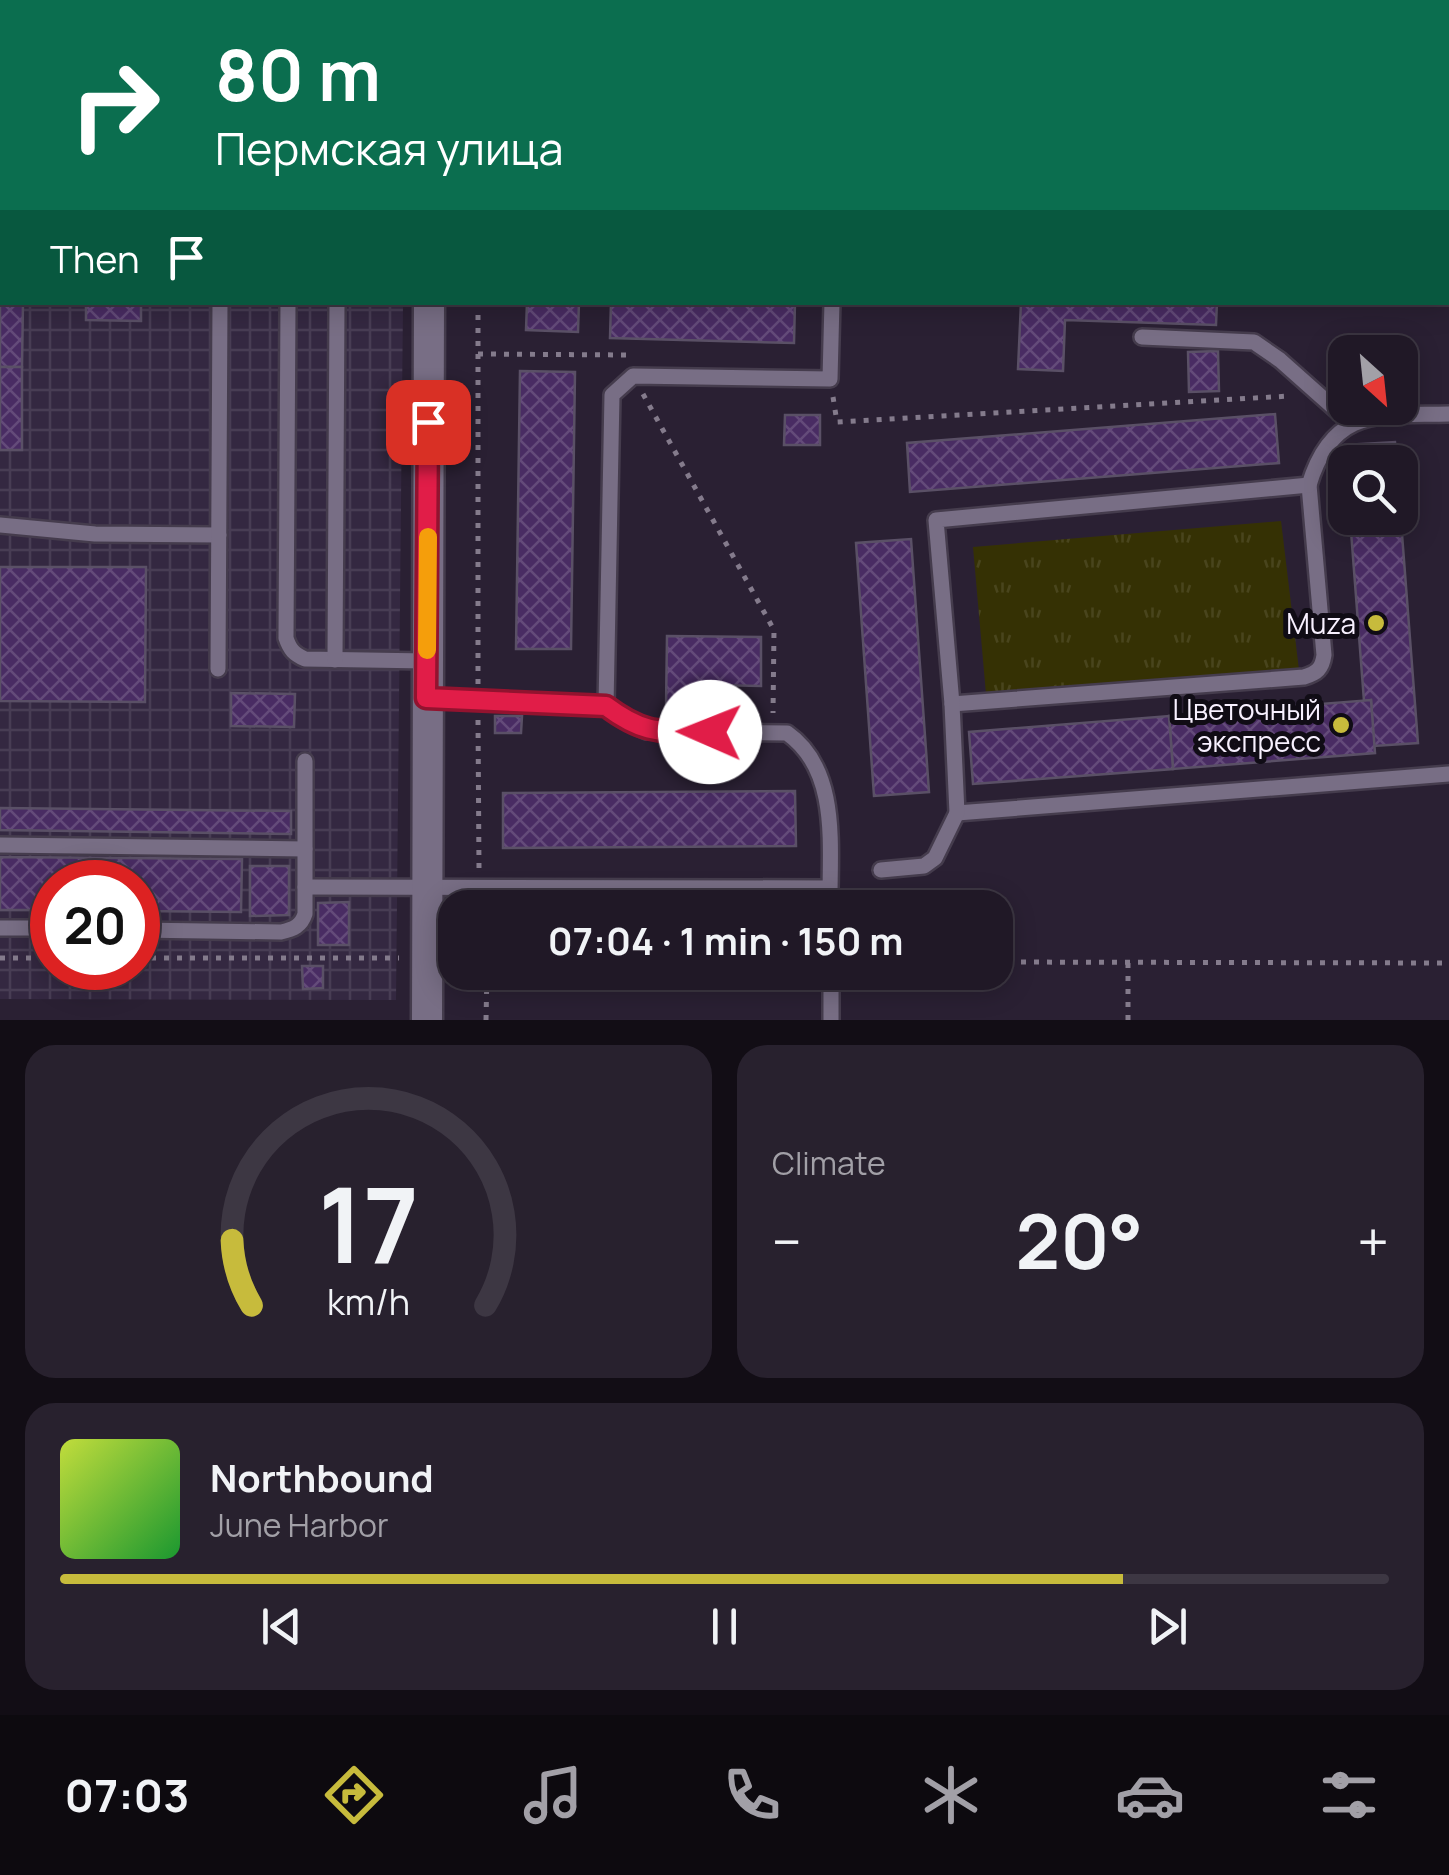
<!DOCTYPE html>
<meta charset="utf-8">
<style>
:root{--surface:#201826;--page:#28212e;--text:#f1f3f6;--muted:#a2a0a7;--line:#3d3743;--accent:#c7bb3c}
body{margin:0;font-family:Manrope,sans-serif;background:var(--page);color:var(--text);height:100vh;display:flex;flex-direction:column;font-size:38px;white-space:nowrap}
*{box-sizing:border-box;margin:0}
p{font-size:32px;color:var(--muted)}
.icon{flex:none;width:55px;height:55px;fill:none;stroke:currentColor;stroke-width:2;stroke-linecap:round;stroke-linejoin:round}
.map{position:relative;height:1020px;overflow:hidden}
.details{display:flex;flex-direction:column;gap:25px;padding:25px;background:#120d15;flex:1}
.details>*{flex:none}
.guide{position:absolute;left:0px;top:0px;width:1450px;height:305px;box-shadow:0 5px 25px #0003,0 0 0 2px var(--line);background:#0b6e4f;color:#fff;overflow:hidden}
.needle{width:65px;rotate:153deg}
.fabs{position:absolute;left:1328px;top:335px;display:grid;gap:20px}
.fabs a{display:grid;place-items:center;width:90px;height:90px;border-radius:20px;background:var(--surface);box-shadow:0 5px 25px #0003,0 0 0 2px var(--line);font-size:50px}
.speed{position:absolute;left:30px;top:860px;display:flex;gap:20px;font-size:50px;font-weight:700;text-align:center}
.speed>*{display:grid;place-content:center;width:130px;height:130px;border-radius:50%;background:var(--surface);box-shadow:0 5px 25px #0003,0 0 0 2px var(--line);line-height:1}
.speed .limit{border:15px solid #d22;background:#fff;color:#111}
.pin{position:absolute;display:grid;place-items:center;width:85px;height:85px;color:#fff;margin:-42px;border-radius:20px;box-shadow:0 5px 15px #0006}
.me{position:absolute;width:110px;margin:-55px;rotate:271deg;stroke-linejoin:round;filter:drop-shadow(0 0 8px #0008)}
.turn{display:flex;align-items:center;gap:35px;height:210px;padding:0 50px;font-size:45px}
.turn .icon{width:130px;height:130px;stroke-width:2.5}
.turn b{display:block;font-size:70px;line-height:85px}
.then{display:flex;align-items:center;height:95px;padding:0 50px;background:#0003;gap:20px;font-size:38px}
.big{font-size:75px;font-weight:700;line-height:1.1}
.details .widget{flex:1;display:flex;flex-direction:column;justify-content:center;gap:15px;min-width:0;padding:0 35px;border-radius:30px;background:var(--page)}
.details .dial{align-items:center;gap:0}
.dial svg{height:260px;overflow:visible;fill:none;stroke:var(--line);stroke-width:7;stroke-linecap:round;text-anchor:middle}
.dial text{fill:var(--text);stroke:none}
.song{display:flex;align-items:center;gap:30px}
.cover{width:120px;height:120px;border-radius:15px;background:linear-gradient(135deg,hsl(70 70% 55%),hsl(130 70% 35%))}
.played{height:10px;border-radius:5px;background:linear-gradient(90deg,var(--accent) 80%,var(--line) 80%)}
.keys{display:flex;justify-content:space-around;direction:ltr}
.heat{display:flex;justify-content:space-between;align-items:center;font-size:55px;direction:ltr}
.details .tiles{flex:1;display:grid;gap:25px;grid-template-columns:1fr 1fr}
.widget:last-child{grid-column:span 2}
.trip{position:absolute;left:438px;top:890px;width:575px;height:100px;border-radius:30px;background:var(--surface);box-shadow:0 5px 25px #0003,0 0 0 2px var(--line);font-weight:700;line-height:100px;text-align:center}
.tabs{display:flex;height:160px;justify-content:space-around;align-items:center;background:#0d0a0f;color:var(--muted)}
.tabs .icon{width:70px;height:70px}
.tabs .active{color:var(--accent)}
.tabs b{font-size:45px;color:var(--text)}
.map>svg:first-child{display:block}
.built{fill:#342841}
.industrial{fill:url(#industrial-grid);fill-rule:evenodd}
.grass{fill:url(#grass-tufts)}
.building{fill:url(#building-cross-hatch);stroke:#5a5066;stroke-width:2.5}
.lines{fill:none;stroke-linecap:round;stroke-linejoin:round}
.service-casing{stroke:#453c4d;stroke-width:20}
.tertiary-casing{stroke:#453c4d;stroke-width:35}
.path{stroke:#847b8c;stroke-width:5;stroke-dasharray:5 8;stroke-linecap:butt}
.service{stroke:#786e85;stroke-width:15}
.tertiary{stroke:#786e85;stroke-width:30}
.route-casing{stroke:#92132f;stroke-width:25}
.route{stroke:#e11d48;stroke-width:18}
.slow{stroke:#f59e0b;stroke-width:18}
.poi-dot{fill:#c7bb3c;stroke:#100c15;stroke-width:4}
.labels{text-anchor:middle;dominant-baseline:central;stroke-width:10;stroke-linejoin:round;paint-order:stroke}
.poi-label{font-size:28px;fill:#f8f1ff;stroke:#100c15;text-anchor:end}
</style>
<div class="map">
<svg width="1449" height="1020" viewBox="0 0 1449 1020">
<defs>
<pattern id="industrial-grid" width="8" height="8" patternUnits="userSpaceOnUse" patternTransform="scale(2.5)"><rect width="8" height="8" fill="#342841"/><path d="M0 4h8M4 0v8" fill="none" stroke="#483d54"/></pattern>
<pattern id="grass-tufts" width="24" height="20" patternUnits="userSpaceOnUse" patternTransform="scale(2.5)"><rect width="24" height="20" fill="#353104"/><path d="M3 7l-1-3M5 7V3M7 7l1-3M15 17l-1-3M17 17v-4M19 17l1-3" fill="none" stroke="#49451d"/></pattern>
<pattern id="building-cross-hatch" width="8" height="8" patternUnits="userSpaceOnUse" patternTransform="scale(2.5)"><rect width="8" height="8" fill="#492c63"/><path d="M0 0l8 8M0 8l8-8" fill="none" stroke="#644b7a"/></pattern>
</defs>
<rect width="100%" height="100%" fill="#2a2033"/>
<path class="built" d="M866,0H1449V91L1448,2H866Z"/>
<path class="industrial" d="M0,0H406L2,2V302L403,303L396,1000L0,999ZM52,882H138V968H52Z"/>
<path class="grass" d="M1281,521L1299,670L986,694L973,547Z"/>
<g class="building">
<path d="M1280,0H1404L1280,2Z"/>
<path d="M0,272L2,302H23L22,367H0Z"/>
<path d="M86,302H141V321L86,320Z"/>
<path d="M527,302H579L578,332L526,330Z"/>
<path d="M611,302H795L794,343L610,338Z"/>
<path d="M1021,302H1217L1216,325L1065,320L1063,371L1018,369Z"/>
<path d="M1218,351L1219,391L1189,392L1188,352Z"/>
<rect x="0" y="367" width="22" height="83"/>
<path d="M520,371L575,372L571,649H516Z"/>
<path d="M1275,414L1279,463L910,492L907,443Z"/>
<path d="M785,415H820V445H784Z"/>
<path d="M1395,442L1397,462H1346L1345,445Z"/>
<path d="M1400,508L1418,743L1374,746L1371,700L1364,701L1350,518H1400Z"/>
<path d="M911,539L929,792L874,796L856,543Z"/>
<path d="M0,567H146L145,702L0,701Z"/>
<path d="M667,636L761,637V686L713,685V708H666Z"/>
<path d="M231,693L295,694L294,727L231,726Z"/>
<path d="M1371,700L1375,753L1173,769L1169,716Z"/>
<path d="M495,716H522L521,733H495Z"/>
<path d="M1169,716L1173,769L973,784L969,732Z"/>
<path d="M795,791L796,846L503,848V793Z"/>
<path d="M0,808L291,811V834L0,830Z"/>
<path d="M0,857L242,859L241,912L138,911V882H52V910H0Z"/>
<path d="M250,866H289V915L250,916Z"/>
<path d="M349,902V945H318V903Z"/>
<path d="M302,966H323V988L303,989Z"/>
</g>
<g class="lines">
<defs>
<g id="service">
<path d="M221,2V0"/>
<path d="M603,2V0"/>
<path d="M756,2V0"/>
<path d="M1126,2V0"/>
<path d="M1448,77H1449"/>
<path d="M288,302L286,638C290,650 294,654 305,659L427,661"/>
<path d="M1142,337L1254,342L1280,360L1352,424"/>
<path d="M0,525L95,534L219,535"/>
<path d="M335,660L337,302"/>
<path d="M218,669L220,302"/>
<path d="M427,699L606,706L612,395L633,376L830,379L832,302"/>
<path d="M952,704L1304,677C1317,673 1322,669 1324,655L1309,485"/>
<path d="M606,706L629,723L647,731L787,733C841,771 829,850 830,908"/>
<path d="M957,813L1449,774"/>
<path d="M0,845L305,849"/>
<path d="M881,870L924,866L935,858L957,813L952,704L936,520L1309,485C1333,405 1382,416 1449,414"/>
<path d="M305,887L829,888"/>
<path d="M0,928H52"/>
<path d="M138,930L281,932C294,929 301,926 305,914V761"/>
<path d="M831,1020V972"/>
</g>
<g id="tertiary">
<path d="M432,2V0"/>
<path d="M427,1020L429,302"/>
</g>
</defs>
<use href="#service" class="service-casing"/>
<use href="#tertiary" class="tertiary-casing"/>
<g class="path">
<path d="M481,2V0"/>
<path d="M478,302V684"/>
<path d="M478,354L630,355"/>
<path d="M643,394L774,630L773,713"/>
<path d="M833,397L837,422L1290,396"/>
<path d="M478,720L479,869"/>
<path d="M0,958H52"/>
<path d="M138,958H399"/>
<path d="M995,962L1449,963"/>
<path d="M1128,963V1020"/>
<path d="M486,1020L487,972"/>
</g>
<use href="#service" class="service"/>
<use href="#tertiary" class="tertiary"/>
</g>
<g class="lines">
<defs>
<path id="route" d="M428,422L426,698L606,706C646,736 662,731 710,732"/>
</defs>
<use href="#route" class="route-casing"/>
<use href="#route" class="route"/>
<path class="slow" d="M427,650L428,537"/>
</g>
<g class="poi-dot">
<circle cx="1376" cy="623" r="10"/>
<circle cx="1341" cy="725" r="10"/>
</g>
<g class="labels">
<g class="poi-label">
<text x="1356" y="623">Muza</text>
<text x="1321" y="709">Цветочный<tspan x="1321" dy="32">экспресс</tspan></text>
</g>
</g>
</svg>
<div class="fabs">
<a><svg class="needle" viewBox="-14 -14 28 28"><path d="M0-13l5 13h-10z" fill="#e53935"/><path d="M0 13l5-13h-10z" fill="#a2a0a7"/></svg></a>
<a><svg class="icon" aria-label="search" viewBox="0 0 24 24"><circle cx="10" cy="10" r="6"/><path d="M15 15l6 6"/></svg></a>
</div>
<div class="speed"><div class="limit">20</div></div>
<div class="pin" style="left:428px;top:422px;background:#d93025"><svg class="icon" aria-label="arrive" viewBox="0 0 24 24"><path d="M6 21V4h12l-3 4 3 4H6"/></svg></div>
<svg class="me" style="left:710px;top:732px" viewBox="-20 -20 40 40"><circle r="19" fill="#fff"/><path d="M0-13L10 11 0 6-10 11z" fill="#e11d48"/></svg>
<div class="trip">07:04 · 1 min · 150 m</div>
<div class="guide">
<div class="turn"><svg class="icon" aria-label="right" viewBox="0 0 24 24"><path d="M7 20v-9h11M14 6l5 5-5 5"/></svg><div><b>80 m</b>Пермская улица</div></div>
<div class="then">Then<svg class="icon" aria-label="arrive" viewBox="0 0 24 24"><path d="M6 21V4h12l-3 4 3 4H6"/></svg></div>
</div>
</div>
<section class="details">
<div class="tiles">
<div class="widget dial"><svg viewBox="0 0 100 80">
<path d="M14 69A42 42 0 1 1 86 69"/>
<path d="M14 69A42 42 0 0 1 8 49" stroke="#c7bb3c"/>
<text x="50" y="56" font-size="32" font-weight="700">17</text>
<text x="50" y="72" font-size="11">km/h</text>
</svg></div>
<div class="widget"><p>Climate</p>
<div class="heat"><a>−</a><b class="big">20°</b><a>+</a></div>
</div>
<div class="widget">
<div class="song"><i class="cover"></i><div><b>Northbound</b><p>June Harbor</p></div></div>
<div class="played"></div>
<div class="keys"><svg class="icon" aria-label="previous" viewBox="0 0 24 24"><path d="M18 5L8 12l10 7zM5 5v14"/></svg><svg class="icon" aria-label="pause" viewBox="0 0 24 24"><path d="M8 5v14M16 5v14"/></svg><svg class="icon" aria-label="next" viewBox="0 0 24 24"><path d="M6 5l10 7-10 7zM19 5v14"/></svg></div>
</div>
</div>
</section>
<nav class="tabs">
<b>07:03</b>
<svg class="icon active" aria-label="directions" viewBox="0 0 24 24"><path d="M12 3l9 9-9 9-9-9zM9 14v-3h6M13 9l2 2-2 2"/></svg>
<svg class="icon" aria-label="music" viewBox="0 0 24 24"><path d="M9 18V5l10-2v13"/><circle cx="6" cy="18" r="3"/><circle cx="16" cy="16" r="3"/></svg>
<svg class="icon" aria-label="phone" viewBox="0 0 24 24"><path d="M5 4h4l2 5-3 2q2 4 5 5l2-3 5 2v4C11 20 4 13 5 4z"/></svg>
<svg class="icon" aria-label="climate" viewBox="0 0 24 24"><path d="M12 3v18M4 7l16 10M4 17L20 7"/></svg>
<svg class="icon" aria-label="car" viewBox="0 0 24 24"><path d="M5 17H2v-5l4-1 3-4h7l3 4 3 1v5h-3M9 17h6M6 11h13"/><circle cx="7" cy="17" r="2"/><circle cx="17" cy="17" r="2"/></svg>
<svg class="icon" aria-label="filters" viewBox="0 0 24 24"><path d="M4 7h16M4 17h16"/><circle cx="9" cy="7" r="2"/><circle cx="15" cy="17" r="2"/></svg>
</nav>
